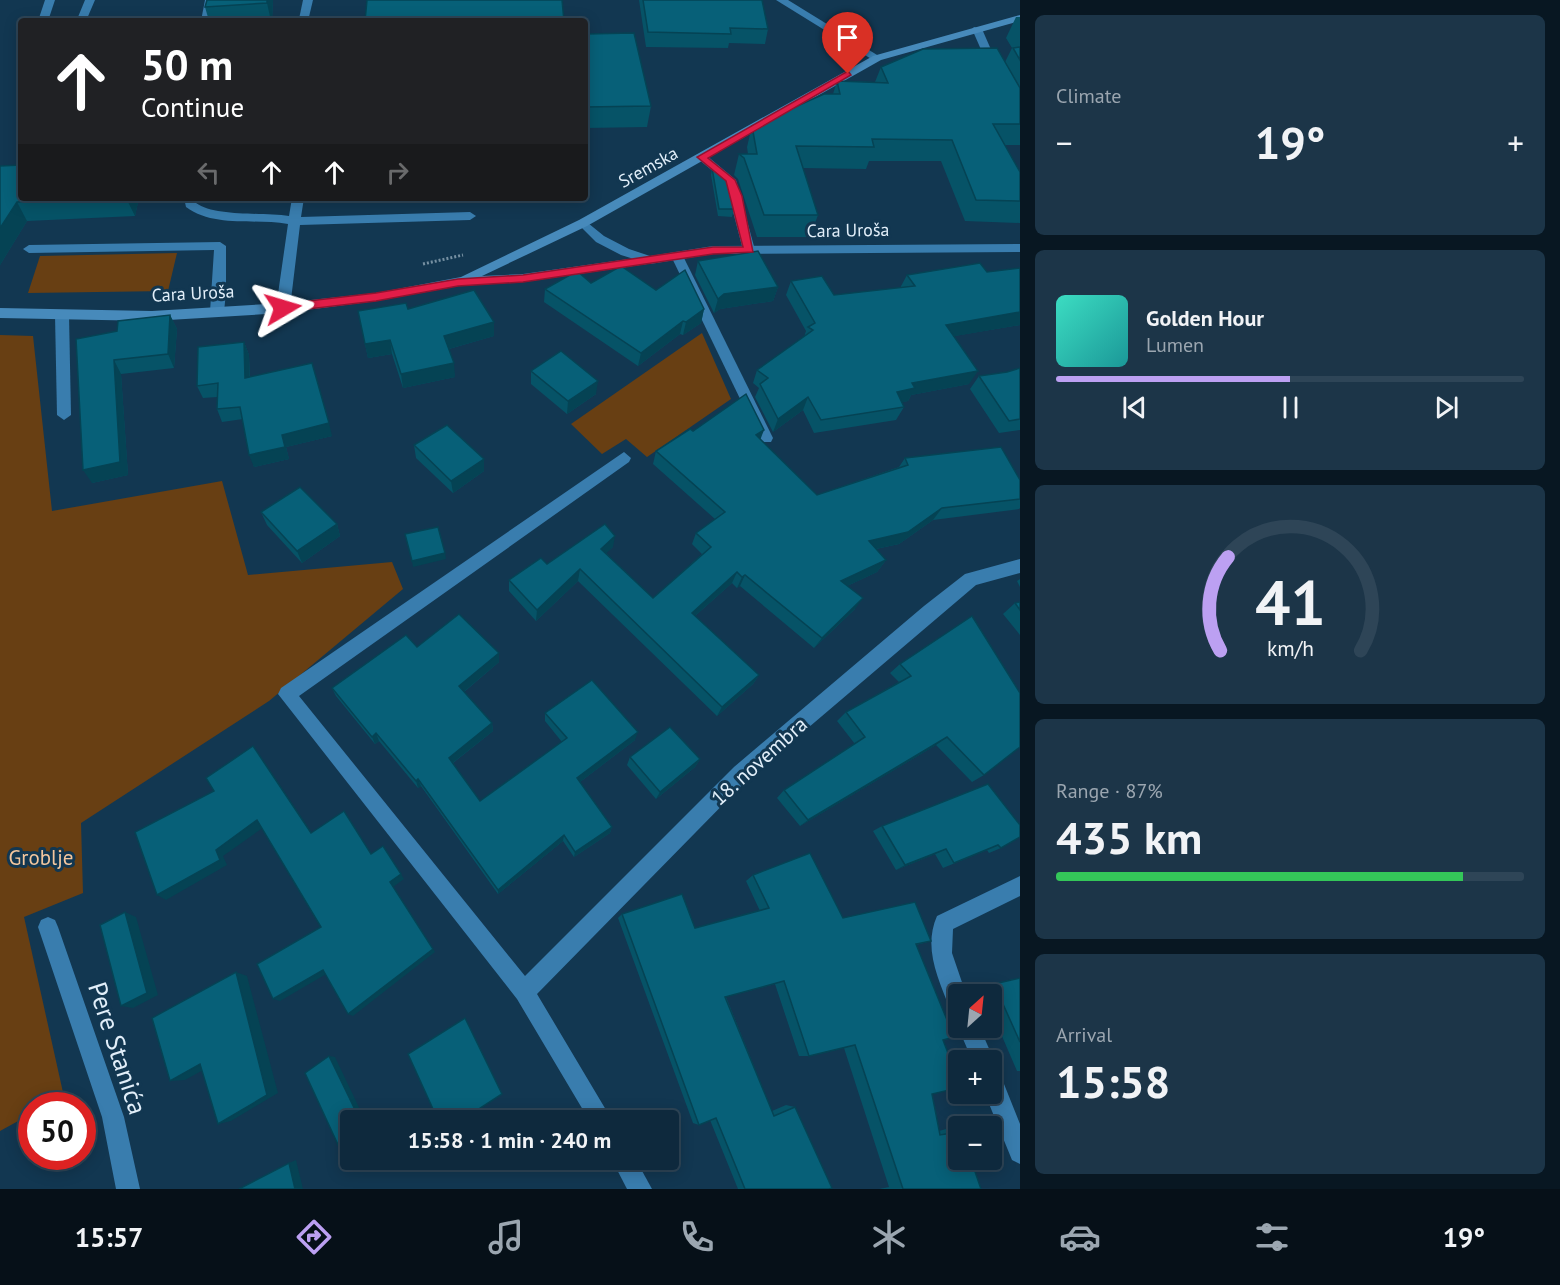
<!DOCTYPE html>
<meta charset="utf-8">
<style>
:root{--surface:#0e293d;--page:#1c3548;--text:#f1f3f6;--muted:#9ba6b0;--line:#2e4557;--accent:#bca0f2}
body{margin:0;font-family:"PT Sans",sans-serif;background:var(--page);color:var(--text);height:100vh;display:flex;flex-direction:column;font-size:22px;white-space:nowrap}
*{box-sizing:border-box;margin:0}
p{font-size:20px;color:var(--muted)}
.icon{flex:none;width:33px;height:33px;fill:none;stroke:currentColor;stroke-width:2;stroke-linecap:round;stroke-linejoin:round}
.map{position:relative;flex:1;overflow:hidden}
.details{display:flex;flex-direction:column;gap:15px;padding:15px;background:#081722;width:540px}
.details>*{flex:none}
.guide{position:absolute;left:18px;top:18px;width:570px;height:183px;border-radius:6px;box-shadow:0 3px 15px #0003,0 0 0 2px var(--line);background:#202124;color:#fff;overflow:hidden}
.needle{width:39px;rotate:27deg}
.fabs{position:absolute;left:948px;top:984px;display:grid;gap:12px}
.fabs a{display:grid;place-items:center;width:54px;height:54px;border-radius:6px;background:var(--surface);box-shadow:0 3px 15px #0003,0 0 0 2px var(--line);font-size:30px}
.speed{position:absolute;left:18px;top:1092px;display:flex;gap:12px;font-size:30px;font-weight:700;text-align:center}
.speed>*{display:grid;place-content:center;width:78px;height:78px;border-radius:50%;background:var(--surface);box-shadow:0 3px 15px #0003,0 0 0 2px var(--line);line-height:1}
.speed .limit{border:9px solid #d22;background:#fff;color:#111}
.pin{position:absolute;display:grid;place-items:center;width:51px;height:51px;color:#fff;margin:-62px -26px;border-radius:50% 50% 50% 0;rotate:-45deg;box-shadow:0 0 6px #0007}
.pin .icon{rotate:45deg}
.me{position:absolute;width:66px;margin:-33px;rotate:83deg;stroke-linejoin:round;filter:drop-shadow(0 0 4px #0008)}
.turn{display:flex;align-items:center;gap:21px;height:126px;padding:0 24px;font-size:27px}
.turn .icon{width:78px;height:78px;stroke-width:2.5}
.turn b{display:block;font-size:42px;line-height:51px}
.lanes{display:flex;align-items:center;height:57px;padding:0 24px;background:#0003;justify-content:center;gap:30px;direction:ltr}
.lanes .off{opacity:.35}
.big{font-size:45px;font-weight:700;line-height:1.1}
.details .tile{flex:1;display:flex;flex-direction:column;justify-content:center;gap:9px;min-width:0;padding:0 21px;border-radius:9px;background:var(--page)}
.details .dial{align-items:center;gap:0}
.dial svg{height:156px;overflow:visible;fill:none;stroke:var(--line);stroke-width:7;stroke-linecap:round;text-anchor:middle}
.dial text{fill:var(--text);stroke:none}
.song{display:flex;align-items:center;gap:18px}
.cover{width:72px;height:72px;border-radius:9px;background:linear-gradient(135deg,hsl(170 70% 55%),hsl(180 70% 35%))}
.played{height:6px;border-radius:3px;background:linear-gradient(90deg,var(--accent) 50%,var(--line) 50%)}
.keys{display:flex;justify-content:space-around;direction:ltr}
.heat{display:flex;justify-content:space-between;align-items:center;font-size:33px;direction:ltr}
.charge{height:9px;border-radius:4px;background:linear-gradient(90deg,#34c759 87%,var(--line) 0)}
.trip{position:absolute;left:340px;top:1110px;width:339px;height:60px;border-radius:6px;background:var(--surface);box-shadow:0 3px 15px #0003,0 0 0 2px var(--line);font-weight:700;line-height:60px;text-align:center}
.dock{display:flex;height:96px;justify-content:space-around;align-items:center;background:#061018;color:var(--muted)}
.dock .icon{width:42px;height:42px}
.dock .current{color:var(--accent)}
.dock b{font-size:27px;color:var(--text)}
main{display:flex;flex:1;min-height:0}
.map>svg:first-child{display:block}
.green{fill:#683f13}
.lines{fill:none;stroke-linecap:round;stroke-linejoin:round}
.path{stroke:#7690a2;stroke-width:3;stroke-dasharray:2 2;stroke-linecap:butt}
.service{fill:#397dae;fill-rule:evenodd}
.minor{fill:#397dae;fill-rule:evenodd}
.tertiary{fill:#397dae;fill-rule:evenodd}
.secondary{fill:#478abb;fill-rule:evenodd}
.wall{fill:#065367}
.shaded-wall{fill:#054354}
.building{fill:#076078;stroke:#054354;stroke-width:1.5}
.route{fill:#e11d48;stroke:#92132f;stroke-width:1.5}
.labels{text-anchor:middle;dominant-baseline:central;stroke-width:6;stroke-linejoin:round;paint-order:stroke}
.far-street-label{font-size:18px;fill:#e1eef9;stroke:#123751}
.street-label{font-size:21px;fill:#e1eef9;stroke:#123751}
.park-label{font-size:21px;fill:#f4c79e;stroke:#123751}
.near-street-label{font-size:26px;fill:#e1eef9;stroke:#123751}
</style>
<main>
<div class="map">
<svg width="1020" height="1189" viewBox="0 0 1020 1189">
<rect width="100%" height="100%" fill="#123751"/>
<g class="green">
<path d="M177,253L168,291L28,293L40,256Z"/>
<path d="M702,333L731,399L647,457L626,439L602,454L571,424Z"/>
<path d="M0,335L33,336L52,511L222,481L248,575L392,562L403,589L269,701L81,823L83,893L24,917L64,1097L48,1105L32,1106L31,1114L0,1131Z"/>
</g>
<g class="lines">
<path class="path" d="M423,264L463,255"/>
<g class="service">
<path d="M698,155H706L736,180L755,250L753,253H745L743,250L725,181L698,159Z"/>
<path d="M184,198H196V203C215,217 263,212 289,216L292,198H304L301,217L470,212L476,216L470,220L300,225L290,308L283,313L276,308L288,224C255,218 214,228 186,207Z"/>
<path d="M220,242L226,246V292L224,312L217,317L210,312L214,250L29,253L23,249L29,245Z"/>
<path d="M62,310L69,315L71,415L64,420L57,415L55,315Z"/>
</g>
<g class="minor">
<path d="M45,0H55L48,21H38Z"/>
<path d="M85,0H95L86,21H64L78,17Z"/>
<path d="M205,0H215L211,21H201Z"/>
<path d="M303,0H313L308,21L299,19Z"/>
<path d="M974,27L982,29L999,68L998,70L989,68L972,29Z"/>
<path d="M677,252L683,256L773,438L771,442H761L759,438L671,256Z"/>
<path d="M624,452L631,458L629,462L299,696L525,976L734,767L924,606L965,574L1020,559V573L976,585L748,779L537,994L612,1120H589L517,999L278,694L281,688Z"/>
<path d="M1020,876V896L953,929L952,953L966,994H958V1011L950,1009C938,978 923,948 937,916Z"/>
<path d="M48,917L55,920L58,927L124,1117L140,1189H116L102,1117L38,927L41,920Z"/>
<path d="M958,1027L980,1028L994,1060L992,1066V1060H972Z"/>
<path d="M992,1071L1000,1074L1020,1124V1164L1012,1160L985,1094H992Z"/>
<path d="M612,1160H636L652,1189H627Z"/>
</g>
<g class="tertiary">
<path d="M776,0H788L882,58L873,60Z"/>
<path d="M583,219L604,236L629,249L650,256L713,246L1020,244V252L713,254L650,264L621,255L596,242L577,223Z"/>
</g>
<path class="secondary" d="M1020,15V21L881,60L587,226L482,276L523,274L650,256L656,260L654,263L523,282L458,286L376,301L283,313L152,321L0,318V308L152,311L283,303L376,293L461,277L579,220L873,56Z"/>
</g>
<g class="wall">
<path d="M273,0L272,21H209L205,7Z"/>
<path d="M639,0H762L768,29L765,44L729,43L728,48L646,47Z"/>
<path d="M1016,17H1020V145H1005L1020,172V223L965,221L941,161H869L866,169L803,168L818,215L810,237H757L738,179L734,175L739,154H748L747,147L752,126L833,94L837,81L875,82L881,67L1005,62L1012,48L1006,38Z"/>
<path d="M585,34L651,106L647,127L585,128Z"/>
<path d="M0,166L21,198H139L135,216L27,221L0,265Z"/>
<path d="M712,168L734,209L732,217L718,216L711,175Z"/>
<path d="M698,261L778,287L773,301L720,309L714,313L695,275Z"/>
<path d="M1020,268V325L954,336L969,384L911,395L908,401L902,402L904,407L896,420L814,433L803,410L773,432L755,397L759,388L753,383L757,370L804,337L806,331L786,295L791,281L834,295L900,288L907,275L987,272Z"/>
<path d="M591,283L656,290L704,309L701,323L683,335L680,334L638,366L544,302L545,289Z"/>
<path d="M408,309L494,322V336L449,349L455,377L403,388L392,354L368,358L358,311Z"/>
<path d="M170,315L177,329L174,368L121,374L128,475L92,483L117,331Z"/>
<path d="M244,342L249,355L250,377L332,436L286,447L289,459L254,467L243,419L222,422L217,409V397L203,398L197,386Z"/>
<path d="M1020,368V430L999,433L970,389L979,376L1007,372Z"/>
<path d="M531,371L596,394L567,414L531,384Z"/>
<path d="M693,431L760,439L817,495L899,467L905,458L1020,480V508L1019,509L933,520L899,544L876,549L886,560L877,572L847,586L855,609L814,648L740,586L737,588L732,583L695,616L759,675L753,684L717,716L578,581L536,621L509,591V580L547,564L613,547L606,553L653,598L702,554L692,544L696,533L715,519L653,464L656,451Z"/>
<path d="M414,445L484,459V471L453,493L416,458Z"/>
<path d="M261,512L337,524L340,536L302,563L267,525Z"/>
<path d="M1020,579V587L1017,581Z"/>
<path d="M1020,602V635L1003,614L1015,603Z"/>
<path d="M417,647L499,662L464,692L492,723L493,731L453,763L480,801L562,742L545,721V713L635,740L580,782L612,827L610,833L574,857L563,841L498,894L421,786L418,788L379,741L375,744L336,696L332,688Z"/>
<path d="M900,664L1019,748L984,775L972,782L936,745L800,826L777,798L784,790L855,744L837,721L846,712L899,682L890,673Z"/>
<path d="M630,757L700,759L695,767L656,799L627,765Z"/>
<path d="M988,784L1001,848L989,853L987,850L943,868L935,854L896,870L873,831L882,826Z"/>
<path d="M753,875L843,918L931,941L916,945L943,1040L932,1094L939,1131L946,1129L958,1131V1160L981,1189H879L889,1187L844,1048L809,1056H799L775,984L726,997L772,1111L786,1105L795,1107L829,1189H738L710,1120L699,1125L693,1123L618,918L622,914L695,928L760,911L746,881Z"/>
<path d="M1020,978V1071H1017L992,1013V994H984L980,986Z"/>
</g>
<g class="shaded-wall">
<path d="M267,0H273L272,21H271L267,3Z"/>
<path d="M126,198H139L135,216Z"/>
<path d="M17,202L27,221L0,265V228Z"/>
<path d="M778,287L773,301L720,309L714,313L718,299L724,294Z"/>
<path d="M704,309L701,323L683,335L686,322Z"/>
<path d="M1020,312V325L938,339L946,325Z"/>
<path d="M170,315L177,329L174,368L168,354Z"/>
<path d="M683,321L680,334L638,366L641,353Z"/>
<path d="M494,322V336L445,350L444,336Z"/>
<path d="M390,340L392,354L368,358L365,344Z"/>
<path d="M244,342L249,355L250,391L245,378Z"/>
<path d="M114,360L121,374L128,475L92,483L83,470Z"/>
<path d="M454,363L455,377L403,388L401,374Z"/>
<path d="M978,371L969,384L911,395L908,401L889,405L897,392L912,383Z"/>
<path d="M598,381L596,394L567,414L568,401Z"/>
<path d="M808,397L803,410L773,432L778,419Z"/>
<path d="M329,423L332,436L286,447L289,459L254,467L249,455L282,435Z"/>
<path d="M764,430L759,443L756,435Z"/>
<path d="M484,459V471L453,493L451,481Z"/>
<path d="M942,508L933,520L899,544L861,552L869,541Z"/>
<path d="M337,524L340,536L302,563L297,551Z"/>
<path d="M615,536L613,547L599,560L601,549Z"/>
<path d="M445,553L446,559L413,567L412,561Z"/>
<path d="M886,560L877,572L834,592L841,581Z"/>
<path d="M580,569L578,581L536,621L537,610Z"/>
<path d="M737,572L732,583L687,623L692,613Z"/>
<path d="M745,575L740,586L737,588L742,577Z"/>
<path d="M863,598L855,609L814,648L822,638Z"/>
<path d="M499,653V662L460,695L459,686Z"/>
<path d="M759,675L753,684L717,716L722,707Z"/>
<path d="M492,723L493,731L450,765L449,758Z"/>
<path d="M638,732L635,740L576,785L577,778Z"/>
<path d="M376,733L379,741L375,744L372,737Z"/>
<path d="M947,737L936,745L800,826L808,820Z"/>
<path d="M253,746L259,754L316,839L311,833Z"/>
<path d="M700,759L695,767L656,799L660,792Z"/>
<path d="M418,779L421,786L418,788L416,781Z"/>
<path d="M257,820L264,827L223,856L227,865L166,900L157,895L216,850Z"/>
<path d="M612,827L610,833L574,857L575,852Z"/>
<path d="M564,835L563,841L498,894V890Z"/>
<path d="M946,849L935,854L896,870L905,865Z"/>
<path d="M401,874L404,879L393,887L435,952L353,1016L348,1014L390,882Z"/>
<path d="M125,912L136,917L158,995L133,1008L121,1006Z"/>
<path d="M323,970L328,973L280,1001L273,999Z"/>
<path d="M236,972L247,976L278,1093L231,1121L218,1124Z"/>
<path d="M329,1056L335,1057L365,1120H360Z"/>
<path d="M200,1064H214L185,1080L170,1081Z"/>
<path d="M296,1160L303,1189H295L289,1163Z"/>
</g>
<g class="building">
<path d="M207,0H267V3L205,7Z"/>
<path d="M367,0H562L564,21H365Z"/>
<path d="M643,0H762L768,29L730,28L731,34L648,32Z"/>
<path d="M634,33L651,106L585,107V34Z"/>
<path d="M1020,47V60L1013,48Z"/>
<path d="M997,48L1020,88V124H993L1020,172V201L976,200L952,140L872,139L874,147L796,146L818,215H764L744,158L739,154H757L752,126L824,94H840L837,81L888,83L881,67L923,49Z"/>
<path d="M21,165V198H115L17,202L0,228V166Z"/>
<path d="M712,168L725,175L734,209H719Z"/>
<path d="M758,251L778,287L724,294L718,299L698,261Z"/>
<path d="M980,263L987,272L1020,268V312L946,325L978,371L912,383L915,388L897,392L904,407L821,420L808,397L778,419L760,384L768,378L757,370L813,330L808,327L815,323L791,281L822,276L834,295L915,286L907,275Z"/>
<path d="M621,266L656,290L685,270L704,309L686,322L683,321L641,353L545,289L577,271L591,283Z"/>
<path d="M474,290L494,322L444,336L454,363L401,374L390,340L365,344L358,311L406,303L408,309Z"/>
<path d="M170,315L168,354L114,360L120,462L83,470L76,339L117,331L118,321Z"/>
<path d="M244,342L245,378L312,363L329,423L282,435L285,447L249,455L240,407L217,409L218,383L197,386L198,347Z"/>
<path d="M561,351L598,381L568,401L531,371Z"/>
<path d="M1020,368V419L1009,421L979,376L1007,372Z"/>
<path d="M746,394L764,430L756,435L817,495L908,465L905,458L1001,447L1020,480V499L942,508L908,532L869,541L886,560L841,581L863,598L822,638L745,575L742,577L737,572L692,613L759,675L722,707L580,569L537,610L509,580L541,558L547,564L605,524L615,536L601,549L653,598L711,547L696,533L725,512L656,451L690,429L693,431Z"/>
<path d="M447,425L484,459L451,481L414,445Z"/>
<path d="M300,487L337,524L297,551L261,512Z"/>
<path d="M438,527L445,553L412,561L405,534Z"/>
<path d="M1020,602V610L1015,603Z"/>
<path d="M459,614L499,653L459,686L492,723L449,758L480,801L567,738L545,713L592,680L638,732L577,778L612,827L575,852L564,835L498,890L418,779L416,781L376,733L372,737L332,688L406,635L417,647Z"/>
<path d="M972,616L1020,693V747L984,775L947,737L808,820L784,790L865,737L846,712L911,676L900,664Z"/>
<path d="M670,727L700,759L660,792L630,757Z"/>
<path d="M253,746L311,833L344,811L371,854L383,846L401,874L390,882L433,949L348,1014L323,970L273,999L257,964L321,927L257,820L216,850L220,860L157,895L135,832L214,791L206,778Z"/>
<path d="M988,784L1020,825V837L1001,848L998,845L954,863L946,849L905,865L882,826Z"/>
<path d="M810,853L843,918L915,902L931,941L916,944L954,1037L943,1040L958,1079V1088L932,1094L940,1135L958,1132V1160H971L981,1189H903L855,1045L809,1056L784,981L725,997L774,1116L795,1107L832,1188L829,1189H745L716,1118L699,1125L622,914L682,894L695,928L769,908L753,875Z"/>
<path d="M125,912L147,993L121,1006L100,925Z"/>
<path d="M236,972L267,1095L218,1124L200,1064L170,1081L152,1018Z"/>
<path d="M1020,978V1042L994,984Z"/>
<path d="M465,1018L502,1094L462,1120H438L408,1054Z"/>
<path d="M329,1056L360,1120H351V1140L340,1149L305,1073Z"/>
<path d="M289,1163L295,1189H239Z"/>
</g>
<path class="route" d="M848,71L851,75L708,158L735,180L742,196L753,252L713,254L523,282L458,286L376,301L283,312L278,308L283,304L376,293L458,279L523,275L713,247H743L726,181L697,157Z"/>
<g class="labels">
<g class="far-street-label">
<text transform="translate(648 167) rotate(-29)">Sremska</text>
<text transform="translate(848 230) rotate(-1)">Cara Uroša</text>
<text transform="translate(193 293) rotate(-3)">Cara Uroša</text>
</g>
<g class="street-label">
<text transform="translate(759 761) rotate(-42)">18. novembra</text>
</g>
<g class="park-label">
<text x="41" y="857">Groblje</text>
</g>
<g class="near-street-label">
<text transform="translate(118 1048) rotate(72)">Pere Stanića</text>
</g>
</g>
</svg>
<div class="fabs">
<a><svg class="needle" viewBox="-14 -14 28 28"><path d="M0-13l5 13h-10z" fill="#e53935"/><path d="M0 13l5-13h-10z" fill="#9ba6b0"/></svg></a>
<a>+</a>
<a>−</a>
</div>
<div class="speed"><div class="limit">50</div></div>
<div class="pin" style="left:848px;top:74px;background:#d93025"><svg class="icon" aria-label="arrive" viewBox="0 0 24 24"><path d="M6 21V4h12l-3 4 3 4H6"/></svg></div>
<svg class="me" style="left:283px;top:308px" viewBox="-20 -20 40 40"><path d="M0-17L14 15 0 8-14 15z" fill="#e11d48" stroke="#fff" stroke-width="4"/></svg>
<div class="trip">15:58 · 1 min · 240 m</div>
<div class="guide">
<div class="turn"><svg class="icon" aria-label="ahead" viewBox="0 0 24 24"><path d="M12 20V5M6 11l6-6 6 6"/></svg><div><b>50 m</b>Continue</div></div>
<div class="lanes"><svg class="icon off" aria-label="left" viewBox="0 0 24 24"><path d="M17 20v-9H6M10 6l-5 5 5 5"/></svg><svg class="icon" aria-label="ahead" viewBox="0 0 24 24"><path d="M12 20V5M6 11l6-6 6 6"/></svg><svg class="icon" aria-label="ahead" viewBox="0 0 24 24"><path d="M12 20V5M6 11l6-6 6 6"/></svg><svg class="icon off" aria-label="right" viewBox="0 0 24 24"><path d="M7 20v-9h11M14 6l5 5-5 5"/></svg></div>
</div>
</div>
<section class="details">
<div class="tile"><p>Climate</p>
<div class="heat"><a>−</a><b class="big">19°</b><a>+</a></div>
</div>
<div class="tile">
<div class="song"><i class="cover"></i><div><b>Golden Hour</b><p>Lumen</p></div></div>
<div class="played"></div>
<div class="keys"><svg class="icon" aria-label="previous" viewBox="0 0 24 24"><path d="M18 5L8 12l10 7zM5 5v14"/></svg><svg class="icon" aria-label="pause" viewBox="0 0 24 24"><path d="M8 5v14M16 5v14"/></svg><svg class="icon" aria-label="next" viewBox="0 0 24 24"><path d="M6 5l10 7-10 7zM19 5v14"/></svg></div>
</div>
<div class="tile dial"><svg viewBox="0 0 100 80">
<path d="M14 69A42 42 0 1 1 86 69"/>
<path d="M14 69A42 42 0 0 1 18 21" stroke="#bca0f2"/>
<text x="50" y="56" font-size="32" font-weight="700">41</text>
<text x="50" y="72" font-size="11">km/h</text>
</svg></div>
<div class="tile"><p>Range · 87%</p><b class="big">435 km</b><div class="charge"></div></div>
<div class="tile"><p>Arrival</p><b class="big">15:58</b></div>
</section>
</main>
<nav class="dock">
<b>15:57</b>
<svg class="icon current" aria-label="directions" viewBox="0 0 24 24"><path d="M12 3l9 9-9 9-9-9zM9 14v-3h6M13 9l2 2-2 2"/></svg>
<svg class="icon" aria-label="music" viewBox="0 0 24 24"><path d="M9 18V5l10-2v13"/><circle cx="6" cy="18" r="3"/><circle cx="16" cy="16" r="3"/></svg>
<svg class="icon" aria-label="phone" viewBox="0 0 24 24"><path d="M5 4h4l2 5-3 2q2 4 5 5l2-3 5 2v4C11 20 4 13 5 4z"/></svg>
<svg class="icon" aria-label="climate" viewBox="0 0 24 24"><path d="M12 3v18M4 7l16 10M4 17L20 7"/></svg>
<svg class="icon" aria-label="car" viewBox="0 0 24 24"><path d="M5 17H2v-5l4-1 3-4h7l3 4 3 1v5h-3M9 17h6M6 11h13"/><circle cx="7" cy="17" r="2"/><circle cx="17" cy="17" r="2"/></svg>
<svg class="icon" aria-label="filters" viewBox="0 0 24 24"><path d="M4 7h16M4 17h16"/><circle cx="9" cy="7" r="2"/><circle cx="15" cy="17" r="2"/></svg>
<b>19°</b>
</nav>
